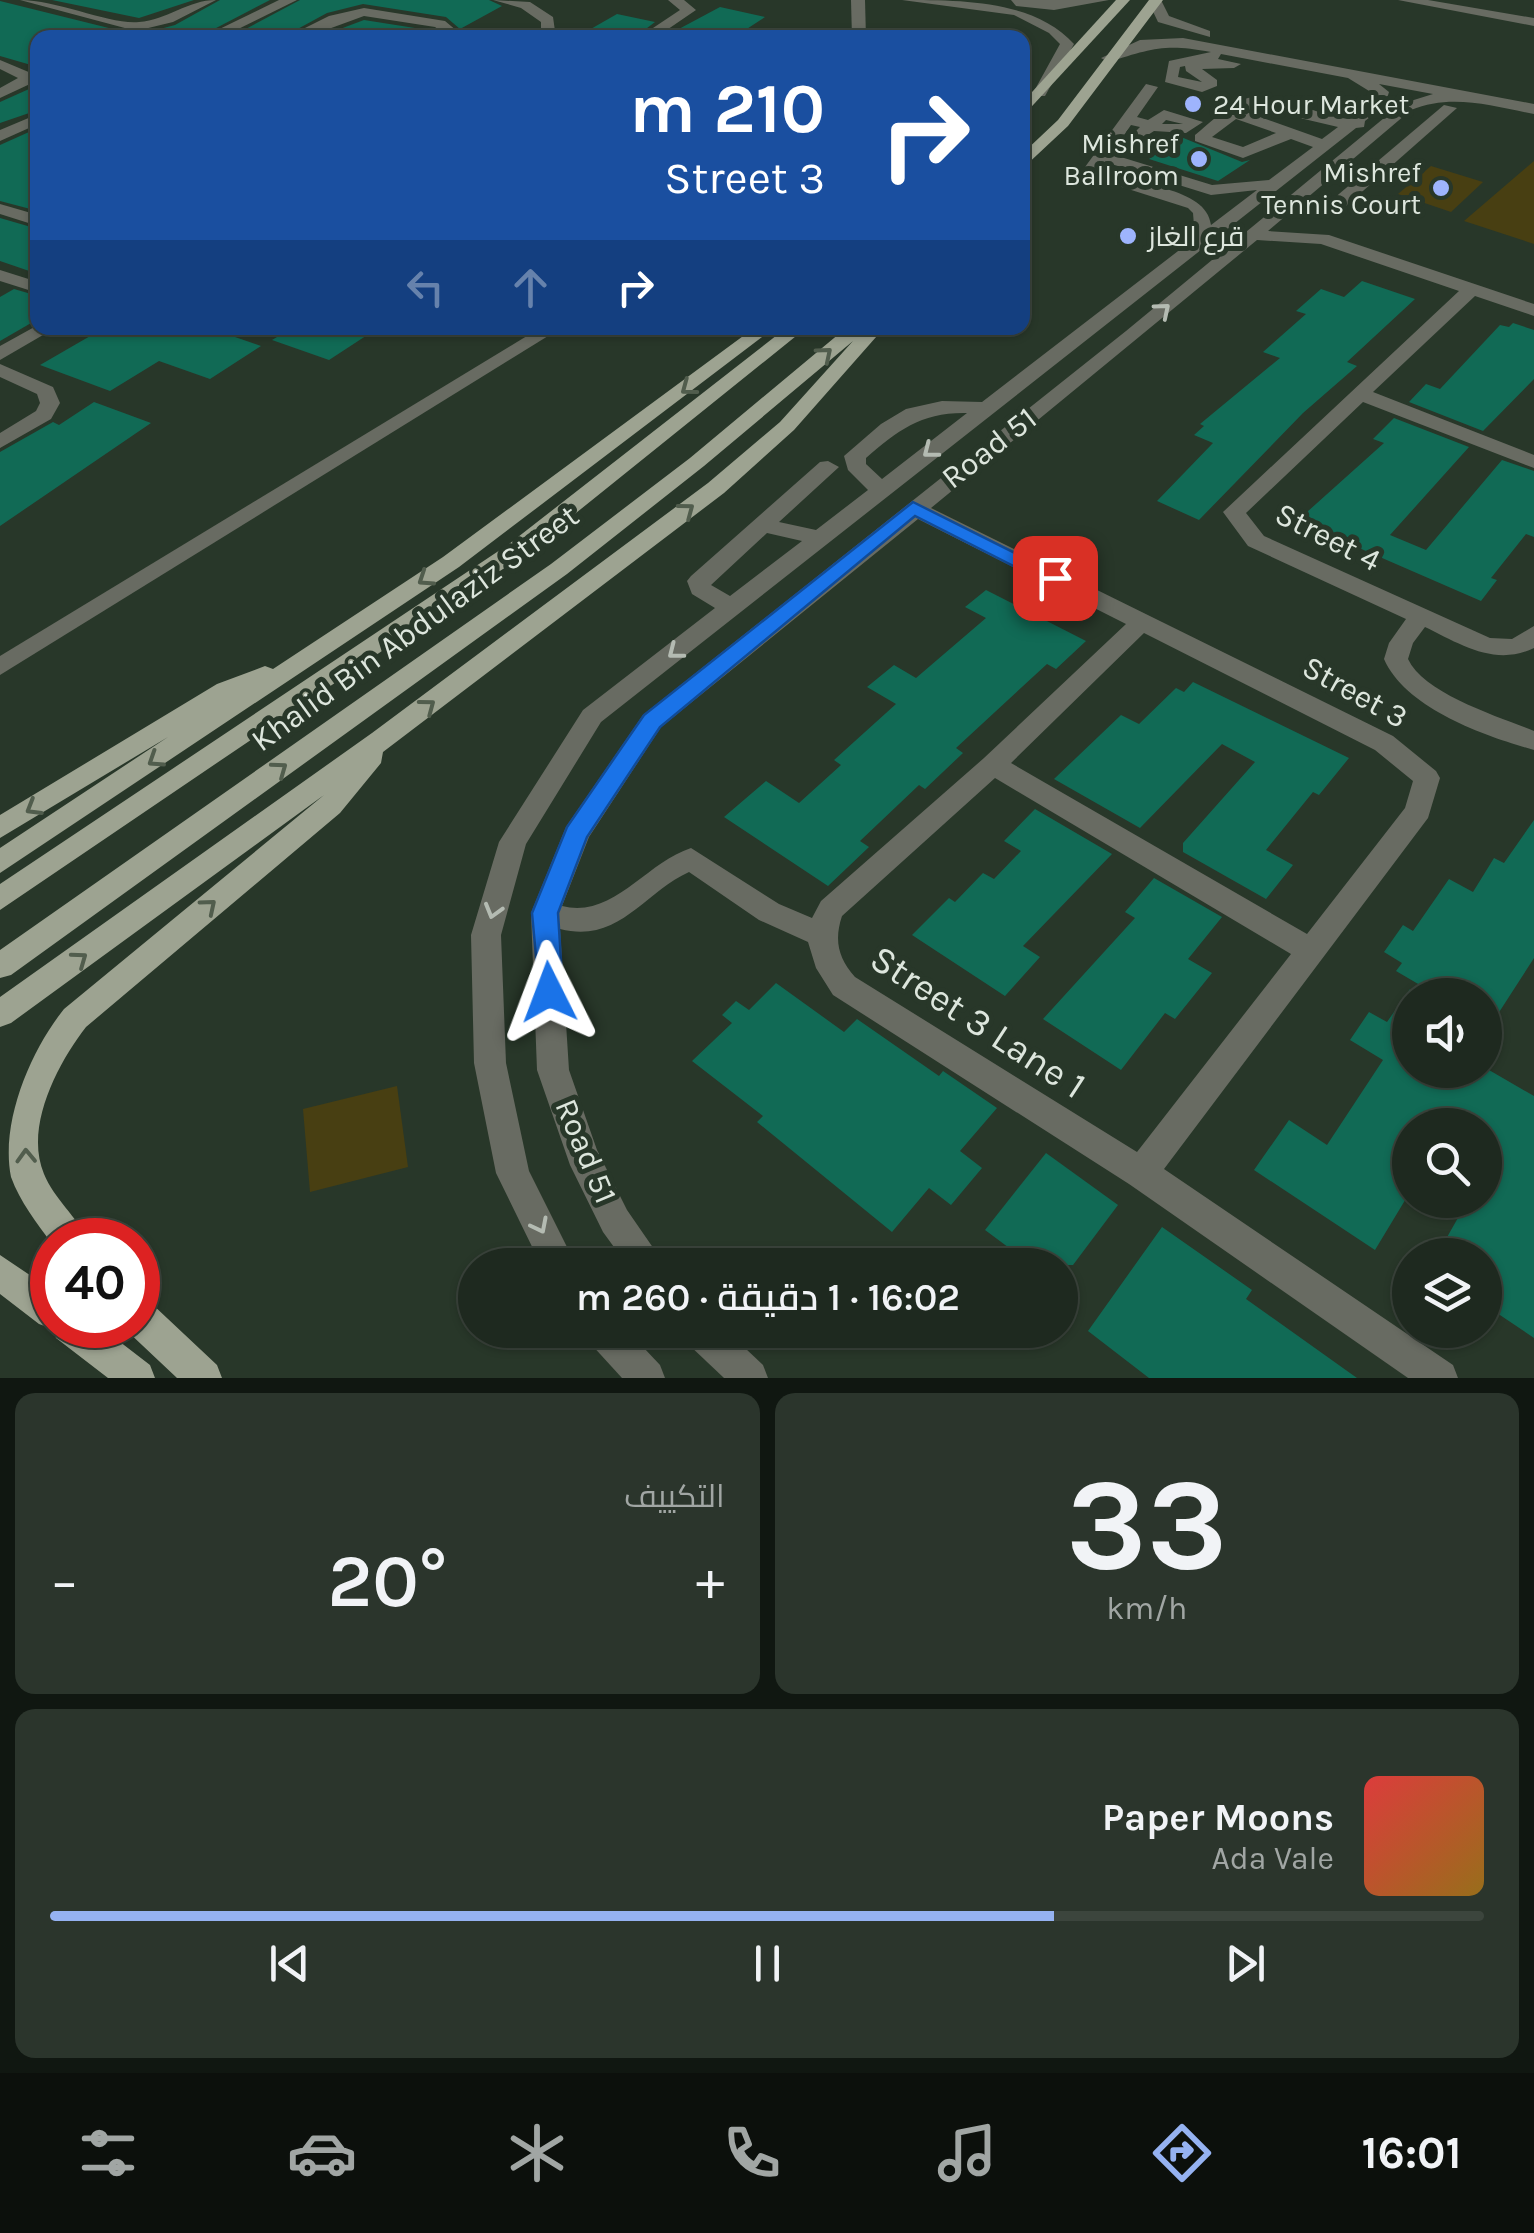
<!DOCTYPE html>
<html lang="ar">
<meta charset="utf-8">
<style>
:root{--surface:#1e291f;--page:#2b352c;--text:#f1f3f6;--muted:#a1a6a4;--line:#3c453d;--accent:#95b2f1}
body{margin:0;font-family:Karla,Cairo,sans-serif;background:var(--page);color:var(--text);direction:rtl;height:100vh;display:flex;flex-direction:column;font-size:38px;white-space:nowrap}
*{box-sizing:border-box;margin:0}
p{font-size:32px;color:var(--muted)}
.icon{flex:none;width:55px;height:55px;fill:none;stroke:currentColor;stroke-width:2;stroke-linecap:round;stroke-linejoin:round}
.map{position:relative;height:1378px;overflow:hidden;direction:ltr}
.details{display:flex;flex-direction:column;gap:15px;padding:15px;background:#101711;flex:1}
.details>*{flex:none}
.hud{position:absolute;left:30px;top:30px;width:1000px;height:305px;border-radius:20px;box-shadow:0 2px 8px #0004,0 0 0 2px var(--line);direction:rtl;background:#1a4fa0;color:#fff;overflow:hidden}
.fabs{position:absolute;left:1392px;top:978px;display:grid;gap:20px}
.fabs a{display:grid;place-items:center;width:110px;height:110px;border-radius:50%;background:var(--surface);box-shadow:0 2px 8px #0004,0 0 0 2px var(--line);font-size:50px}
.speed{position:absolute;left:30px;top:1218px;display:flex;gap:20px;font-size:50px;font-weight:700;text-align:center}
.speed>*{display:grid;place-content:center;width:130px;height:130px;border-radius:50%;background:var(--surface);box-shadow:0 2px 8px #0004,0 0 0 2px var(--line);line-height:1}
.speed .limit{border:15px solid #d22;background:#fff;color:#111}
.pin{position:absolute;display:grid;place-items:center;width:85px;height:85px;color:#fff;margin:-42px;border-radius:20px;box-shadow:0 5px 15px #0006}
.me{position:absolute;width:110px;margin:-55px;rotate:357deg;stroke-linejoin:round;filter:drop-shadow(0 0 8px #0008)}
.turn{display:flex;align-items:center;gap:35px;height:210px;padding:0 40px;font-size:45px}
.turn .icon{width:130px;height:130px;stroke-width:2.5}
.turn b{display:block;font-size:70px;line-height:85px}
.lanes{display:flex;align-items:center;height:95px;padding:0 40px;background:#0003;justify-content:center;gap:50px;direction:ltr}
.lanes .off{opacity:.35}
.big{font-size:75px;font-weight:600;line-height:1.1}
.details .card{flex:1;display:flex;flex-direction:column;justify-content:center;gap:15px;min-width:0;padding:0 35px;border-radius:20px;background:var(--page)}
.details .dial{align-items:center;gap:0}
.dial b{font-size:130px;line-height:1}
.song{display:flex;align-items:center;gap:30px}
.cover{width:120px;height:120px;border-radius:15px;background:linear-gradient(135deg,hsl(0 70% 55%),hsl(40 70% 35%))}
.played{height:10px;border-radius:5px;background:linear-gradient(90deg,var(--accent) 70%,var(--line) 70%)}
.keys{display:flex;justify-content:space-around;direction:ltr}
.heat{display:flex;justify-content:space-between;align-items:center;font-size:55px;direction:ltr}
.details .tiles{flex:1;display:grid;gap:15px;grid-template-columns:1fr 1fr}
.card:last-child{grid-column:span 2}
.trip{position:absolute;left:458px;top:1248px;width:620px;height:100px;border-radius:50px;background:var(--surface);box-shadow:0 2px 8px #0004,0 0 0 2px var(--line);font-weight:600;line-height:100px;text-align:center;direction:rtl}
.dock{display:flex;height:160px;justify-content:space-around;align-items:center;background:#0c100c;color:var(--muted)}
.dock .icon{width:70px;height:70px}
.dock .active{color:var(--accent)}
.dock b{font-size:45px;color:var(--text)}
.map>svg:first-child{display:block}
.green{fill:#483f12}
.building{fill:#116a55}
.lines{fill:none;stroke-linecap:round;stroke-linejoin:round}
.minor{fill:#686b62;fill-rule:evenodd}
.major{fill:#9da391;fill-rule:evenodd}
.oneway{stroke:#b4bbb2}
.oneway2{stroke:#515d4d}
.route{fill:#1a73e8;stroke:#114b97;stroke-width:2.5}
.poi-dot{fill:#9eb4fd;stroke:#283729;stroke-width:4}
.labels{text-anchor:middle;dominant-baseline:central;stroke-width:10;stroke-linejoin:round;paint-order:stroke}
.far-poi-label{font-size:28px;fill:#dde6dd;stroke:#283729;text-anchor:start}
.street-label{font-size:32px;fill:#dde6dd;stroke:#283729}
.near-street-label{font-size:38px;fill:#dde6dd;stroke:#283729}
</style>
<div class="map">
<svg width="1534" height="1378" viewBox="0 0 1534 1378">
<rect width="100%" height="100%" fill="#283729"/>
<g class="green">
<path d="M1534,161V244L1464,221Z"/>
<path d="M1431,166L1483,182L1451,212L1398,194Z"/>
<path d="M397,1086L408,1167L310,1192L303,1109Z"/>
</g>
<g class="building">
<path d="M52,0H194L139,18Z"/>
<path d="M220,0H270L197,38H38V67L0,56V1L137,35L175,25Z"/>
<path d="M300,0H489L502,6L460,29L446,17L363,4L327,13L281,38H229Z"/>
<path d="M720,7L765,17L733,38H662Z"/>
<path d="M617,14L655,22L634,38H575Z"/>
<path d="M364,20L434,31L437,33L436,38H316Z"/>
<path d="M38,85V110L0,123V102Z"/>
<path d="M29,132L38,135V211L0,201V145Z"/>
<path d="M1181,137L1242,162L1250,160L1218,181L1149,159Z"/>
<path d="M0,218L38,229V274L0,261Z"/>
<path d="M1362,281L1415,299L1347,362L1357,366L1303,413L1199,520L1157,501L1213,443L1194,435L1204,426L1200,424L1280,358L1263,352L1306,314L1296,311L1321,289L1344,297Z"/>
<path d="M14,289L38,296V319L0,341V297Z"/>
<path d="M1513,323L1534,330V379L1483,431L1409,402L1426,384L1440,389L1500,325L1509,327Z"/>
<path d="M104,328H209L261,346L210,379L159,361L110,391L40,365Z"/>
<path d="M292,328H378L329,360L272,340Z"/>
<path d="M94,402L151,423L0,526V452L53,422L59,425Z"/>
<path d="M1394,418L1469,447L1390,535L1426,550L1502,460L1534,471V537L1526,534L1491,578L1497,580L1481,601L1297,521L1384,443L1373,439Z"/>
<path d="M986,590L1086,641L1056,669L1047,664L956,748L963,753L925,789L919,785L860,841L869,847L828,886L724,817L766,781L799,803L841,765L834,760L896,704L867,687L894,665L916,678L986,618L965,607Z"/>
<path d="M1193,682L1349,758L1319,795L1313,792L1266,850L1293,865L1266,899L1183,852V843L1255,762L1222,744L1140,828L1054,779L1121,715L1139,724L1176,688L1184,692Z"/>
<path d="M1035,809L1112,854L1023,946L1040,957L1005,996L912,935L949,898L955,902L983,873L994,879L1021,851L1004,841Z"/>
<path d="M1534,820V958L1485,1034V995H1437L1396,971L1402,963L1384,952L1403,925L1413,931L1449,879L1473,892L1494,858L1504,863Z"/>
<path d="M1154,878L1222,917L1188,959L1212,973L1175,1019L1165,1013L1121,1070L1043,1019L1135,918L1125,912Z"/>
<path d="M776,983L844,1032L857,1019L939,1076L943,1071L997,1108L960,1151L982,1168L951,1205L929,1188L892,1232L757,1122L763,1116L692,1061L732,1023L722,1015L736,1001L749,1010Z"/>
<path d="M1410,989V1070H1489L1534,1096V1338L1485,1305V1255H1437L1468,1200H1485V1125H1410V1192L1375,1250L1254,1170L1289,1120L1327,1145L1383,1060L1350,1040L1369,1012L1387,1022Z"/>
<path d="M1046,1153L1118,1205L1073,1265H1032L985,1230Z"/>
<path d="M1162,1227L1252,1290L1246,1299L1357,1378H1149L1088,1331Z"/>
</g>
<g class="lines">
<g class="minor">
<path d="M20,0C58,0 110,25 139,22C167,20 188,0 216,0L173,22L136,31Z"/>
<path d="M279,0H297L220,38H201Z"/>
<path d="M493,0L530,2L553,17L555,31L549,38H533L541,30V22L521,8Z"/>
<path d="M668,0H684L696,10L655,38H638L680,10Z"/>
<path d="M851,0H865L866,38H852Z"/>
<path d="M902,0C961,0 1034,0 1074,44L1045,96H1035L1033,93L1060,44L1049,33L1014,15Z"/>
<path d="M1011,0H1109L1054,10L1016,6Z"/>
<path d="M1161,0L1169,16L1210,31V37L1158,22L1148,1Z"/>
<path d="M1398,0H1428L1534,18V26Z"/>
<path d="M364,8L445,21L457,31L453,38H439L442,32L435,27L364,16L304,38H285L329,16Z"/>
<path d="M1183,38L1534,104V114C1493,106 1451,93 1411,110L1268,231L1329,235L1534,304V316L1475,296L1373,392L1534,455V468L1363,402L1246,513L1264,536L1490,638L1512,639L1534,626V648C1495,667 1460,644 1425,627L1413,643L1408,659C1424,694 1500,717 1534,731V750C1485,736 1406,709 1384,659L1389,643L1406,619L1248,546L1223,512L1459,291L1321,244L1257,240L931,508L1393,736L1436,771L1440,778L1428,818L1164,1169L1453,1365L1458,1378H1408L1129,1184L833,995L816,968L808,942L759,920L689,872C643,893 619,944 560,929L569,1070L597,1150L627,1210L665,1265H627L603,1232L570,1165L537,1070L531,913L566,827L643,715L1126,331L1401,104L1433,94L1379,84L1389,92L1385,105L1365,121L1364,127L1356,128L601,722L526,844L501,935L506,1063L529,1171L576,1265H541L496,1173L474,1063L471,935L499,842L583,710L715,608L692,594L687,581L691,576L820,462L828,461L839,467L779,522L816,530L868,490L848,470L844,456L881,424L906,409L942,401L982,402L1195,238L1193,213L1188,208L1103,181L1085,167L1146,84L1158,87L1137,117L1148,120L1164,110L1203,122L1186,133L1154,131L1140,140L1132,135L1140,127L1131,125L1111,154L1212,185L1269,180L1313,147L1291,139L1243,158L1195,141V135C1210,123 1230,103 1248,98C1270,92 1322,116 1349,119L1373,100L1374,94L1348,78L1221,54L1218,59L1241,64L1234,68L1202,69L1217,80V86L1202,92L1165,82L1169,61L1211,52C1164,43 1151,49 1108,62L1101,58L1140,40ZM1185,66L1186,71L1202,82L1178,77L1180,67ZM1253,107L1338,127L1322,139L1246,112ZM1236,119L1276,133L1243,147L1212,137ZM1166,120L1183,124H1162ZM1105,162L1211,195L1257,190L1211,225C1207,186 1132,187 1102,166ZM967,413L882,479L866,464V458C898,430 922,412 967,413ZM918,519L1126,624L984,758L821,901L812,918L779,904L691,848C645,863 613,919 562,906L589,837L661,727ZM767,533L802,541L730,596L711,585ZM1144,633L1375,750L1413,781L1405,808L1307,934L1011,763ZM995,778L1291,954L1137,1152L855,977C838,958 834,940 842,916Z"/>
<path d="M0,60L31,73L30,84L0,98V88L18,78L0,69Z"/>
<path d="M1444,105L1457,108L1338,213H1326V205Z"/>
<path d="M38,114V124L0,141V130Z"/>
<path d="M0,204L38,215V226L0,214Z"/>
<path d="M0,270L38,282V293L0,281Z"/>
<path d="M38,325L55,328L0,360V346Z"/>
<path d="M540,328H561L0,675V656Z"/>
<path d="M0,364L53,387L60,403L51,419L0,448V433L36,411L40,403L37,394L0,377Z"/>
<path d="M585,1330H627L660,1365L665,1378H622L590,1343Z"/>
<path d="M682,1330H726L763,1365L768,1378H724L687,1343Z"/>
</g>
<g class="major">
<path d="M1116,0H1130L1022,117V103Z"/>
<path d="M1149,0H1163L1068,126L1022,169V154L1058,120Z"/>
<path d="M754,328H774L459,567L0,873V848L168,737L0,838V815L217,684L265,666L273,669L443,557Z"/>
<path d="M786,328H806L525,554L0,910V884L509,544Z"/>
<path d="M846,328H884L794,430L724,493L383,752L381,763L340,813L86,1027C58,1063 24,1127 44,1174C54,1199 77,1216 87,1240H52V1244C37,1223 20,1202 11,1177C0,1122 31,1050 64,1009L324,795L11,1023L0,1027V997L372,733L708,483L780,422L853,341L704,466L567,574L11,975L0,978V950L551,564L690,458Z"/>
<path d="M0,1255L52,1290V1325H98L150,1365L155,1378H108L56,1338L53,1329L39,1324L0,1294Z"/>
<path d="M138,1298L151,1303L217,1365L222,1378H177L125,1329L124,1325H138Z"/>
</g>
</g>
<defs><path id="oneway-chevron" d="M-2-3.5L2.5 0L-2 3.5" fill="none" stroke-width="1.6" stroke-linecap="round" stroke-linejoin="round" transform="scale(2.5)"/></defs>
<g class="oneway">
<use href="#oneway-chevron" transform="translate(1163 310) rotate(-40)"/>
<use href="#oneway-chevron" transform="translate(930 451) rotate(142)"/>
<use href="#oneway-chevron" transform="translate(675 652) rotate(142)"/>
<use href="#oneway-chevron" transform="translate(493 911) rotate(106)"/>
<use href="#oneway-chevron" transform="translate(540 1226) rotate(63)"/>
</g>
<g class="oneway2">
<use href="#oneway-chevron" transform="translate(825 354) rotate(-40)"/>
<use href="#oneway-chevron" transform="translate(688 388) rotate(143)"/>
<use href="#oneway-chevron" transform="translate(687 510) rotate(-37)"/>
<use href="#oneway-chevron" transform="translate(425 579) rotate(146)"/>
<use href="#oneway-chevron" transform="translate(428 706) rotate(-37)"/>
<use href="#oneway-chevron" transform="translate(155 760) rotate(147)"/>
<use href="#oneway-chevron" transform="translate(280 769) rotate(-36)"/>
<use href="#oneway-chevron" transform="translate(33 808) rotate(149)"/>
<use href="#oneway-chevron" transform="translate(209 906) rotate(-40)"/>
<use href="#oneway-chevron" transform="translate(80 959) rotate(-36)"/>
<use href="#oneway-chevron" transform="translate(26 1156) rotate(-92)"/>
</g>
<path class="route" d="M913,502L1065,578L1062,583H1047L915,516L660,727L587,837L558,913L563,992L559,1000H540L532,913L567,827L644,715Z"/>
<g class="poi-dot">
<circle cx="1193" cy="104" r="10"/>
<circle cx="1199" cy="159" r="10"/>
<circle cx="1441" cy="188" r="10"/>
<circle cx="1128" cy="236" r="10"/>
</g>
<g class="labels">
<g class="far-poi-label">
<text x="1213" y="104">24 Hour Market</text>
<text x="1179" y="143" text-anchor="end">Mishref<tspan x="1179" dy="32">Ballroom</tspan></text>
<text x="1421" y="172" text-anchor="end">Mishref<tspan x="1421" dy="32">Tennis Court</tspan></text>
<text x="1148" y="236">قرع الغاز</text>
</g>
<g class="street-label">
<text transform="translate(989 448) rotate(-38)">Road 51</text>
<text transform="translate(1328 537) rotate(27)">Street 4</text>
<text transform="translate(415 628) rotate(-36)">Khalid Bin Abdulaziz Street</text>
<text transform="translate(1355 692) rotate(29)">Street 3</text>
<text transform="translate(586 1151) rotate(67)">Road 51</text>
</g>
<g class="near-street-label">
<text transform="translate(978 1022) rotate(33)">Street 3 Lane 1</text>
</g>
</g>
</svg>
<div class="fabs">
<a><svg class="icon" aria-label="sound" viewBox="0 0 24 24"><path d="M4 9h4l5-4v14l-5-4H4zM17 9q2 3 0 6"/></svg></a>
<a><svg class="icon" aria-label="search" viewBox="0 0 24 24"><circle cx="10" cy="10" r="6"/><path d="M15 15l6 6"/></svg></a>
<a><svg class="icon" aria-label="layers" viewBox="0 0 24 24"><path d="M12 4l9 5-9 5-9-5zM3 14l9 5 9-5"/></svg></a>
</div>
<div class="speed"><div class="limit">40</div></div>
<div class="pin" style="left:1055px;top:578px;background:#d93025"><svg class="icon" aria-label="arrive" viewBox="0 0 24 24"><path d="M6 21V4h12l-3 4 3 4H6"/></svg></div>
<svg class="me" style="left:549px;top:992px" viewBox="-20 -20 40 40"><path d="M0-17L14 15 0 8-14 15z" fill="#1a73e8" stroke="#fff" stroke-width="4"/></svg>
<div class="trip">16:02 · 1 دقيقة · 260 m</div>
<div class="hud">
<div class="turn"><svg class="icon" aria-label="right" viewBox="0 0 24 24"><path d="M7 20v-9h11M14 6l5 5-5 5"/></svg><div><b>210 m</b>Street 3</div></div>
<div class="lanes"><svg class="icon off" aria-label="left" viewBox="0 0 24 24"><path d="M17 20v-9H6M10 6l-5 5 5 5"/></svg><svg class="icon off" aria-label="ahead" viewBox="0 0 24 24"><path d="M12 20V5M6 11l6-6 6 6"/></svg><svg class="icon" aria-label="right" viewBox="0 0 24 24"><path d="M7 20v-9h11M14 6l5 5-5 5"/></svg></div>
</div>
</div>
<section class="details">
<div class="tiles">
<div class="card dial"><b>33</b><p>km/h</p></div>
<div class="card"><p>التكييف</p>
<div class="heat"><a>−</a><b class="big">20°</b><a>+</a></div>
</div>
<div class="card">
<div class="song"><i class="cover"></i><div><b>Paper Moons</b><p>Ada Vale</p></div></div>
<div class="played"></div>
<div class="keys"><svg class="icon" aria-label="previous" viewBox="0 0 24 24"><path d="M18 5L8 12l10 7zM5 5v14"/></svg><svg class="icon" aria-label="pause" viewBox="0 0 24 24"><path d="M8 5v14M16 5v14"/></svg><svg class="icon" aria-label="next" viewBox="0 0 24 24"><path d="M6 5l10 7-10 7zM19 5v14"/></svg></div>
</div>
</div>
</section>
<nav class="dock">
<b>16:01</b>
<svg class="icon active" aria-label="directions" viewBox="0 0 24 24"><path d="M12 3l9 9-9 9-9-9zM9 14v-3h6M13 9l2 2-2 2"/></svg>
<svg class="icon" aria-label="music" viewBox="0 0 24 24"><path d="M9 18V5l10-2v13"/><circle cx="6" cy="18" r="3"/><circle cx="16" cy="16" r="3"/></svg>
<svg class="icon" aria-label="phone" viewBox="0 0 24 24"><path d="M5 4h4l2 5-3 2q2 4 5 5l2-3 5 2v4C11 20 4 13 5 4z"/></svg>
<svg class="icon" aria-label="climate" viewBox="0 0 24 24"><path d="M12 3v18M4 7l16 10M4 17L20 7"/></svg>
<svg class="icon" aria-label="car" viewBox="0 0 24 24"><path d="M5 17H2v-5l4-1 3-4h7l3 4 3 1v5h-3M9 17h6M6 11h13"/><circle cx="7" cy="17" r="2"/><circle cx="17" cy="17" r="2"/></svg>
<svg class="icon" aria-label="filters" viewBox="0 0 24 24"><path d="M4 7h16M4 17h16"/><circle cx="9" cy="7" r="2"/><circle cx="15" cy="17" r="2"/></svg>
</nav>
